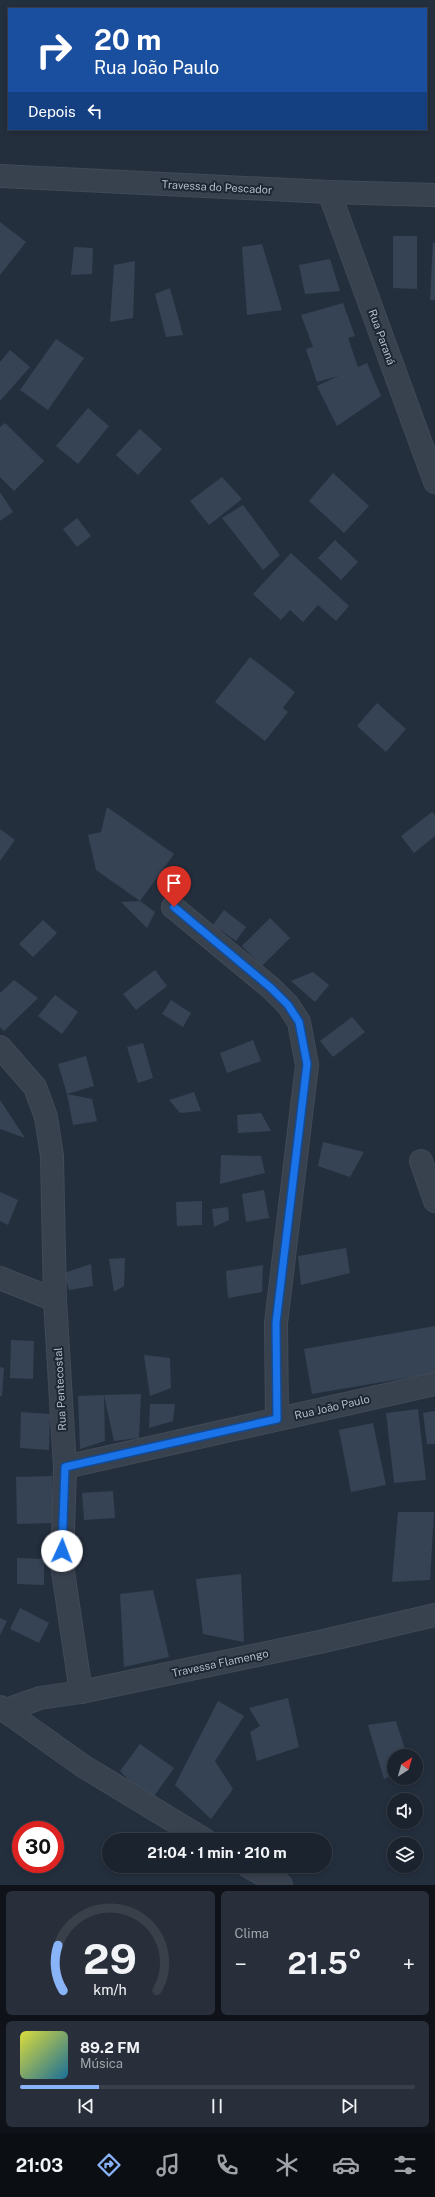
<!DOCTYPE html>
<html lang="pt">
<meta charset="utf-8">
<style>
:root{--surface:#1b232e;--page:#282f3a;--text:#f1f3f6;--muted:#a0a4aa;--line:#39404a;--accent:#8ab4f8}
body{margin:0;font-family:"Public Sans",sans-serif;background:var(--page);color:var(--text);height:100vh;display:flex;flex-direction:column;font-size:15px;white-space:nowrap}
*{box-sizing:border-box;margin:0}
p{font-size:13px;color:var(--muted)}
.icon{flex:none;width:22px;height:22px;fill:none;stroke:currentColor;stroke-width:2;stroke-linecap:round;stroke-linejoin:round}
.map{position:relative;height:1885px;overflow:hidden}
.panel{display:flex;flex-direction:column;gap:6px;padding:6px;background:#0f1319;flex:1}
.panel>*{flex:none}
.hud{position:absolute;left:8px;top:8px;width:419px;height:122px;border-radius:0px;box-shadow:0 2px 6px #0003,0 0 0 1px var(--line);background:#1a4fa0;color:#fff;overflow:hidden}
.needle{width:26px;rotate:37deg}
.fabs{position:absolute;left:387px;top:1749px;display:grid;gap:8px}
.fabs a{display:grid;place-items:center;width:36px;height:36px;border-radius:50%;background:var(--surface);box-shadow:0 2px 6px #0003,0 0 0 1px var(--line);font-size:20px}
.speed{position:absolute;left:12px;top:1821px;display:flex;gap:8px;font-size:20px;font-weight:700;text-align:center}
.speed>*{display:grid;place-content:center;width:52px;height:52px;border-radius:50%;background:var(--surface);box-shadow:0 2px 6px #0003,0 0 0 1px var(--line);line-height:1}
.speed .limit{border:6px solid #d22;background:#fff;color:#111}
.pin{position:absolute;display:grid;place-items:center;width:34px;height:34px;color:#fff;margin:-41px -17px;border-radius:50% 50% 50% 0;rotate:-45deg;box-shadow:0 0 4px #0007}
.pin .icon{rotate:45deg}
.me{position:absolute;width:44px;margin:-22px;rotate:2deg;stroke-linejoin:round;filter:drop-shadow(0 0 3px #0008)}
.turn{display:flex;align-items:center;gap:14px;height:84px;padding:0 20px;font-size:18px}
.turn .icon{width:52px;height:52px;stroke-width:2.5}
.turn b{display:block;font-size:28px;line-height:34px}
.then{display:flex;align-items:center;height:38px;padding:0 20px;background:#0003;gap:8px;font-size:15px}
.big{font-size:30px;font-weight:700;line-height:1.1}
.panel .tile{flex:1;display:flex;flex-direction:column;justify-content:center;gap:6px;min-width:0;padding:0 14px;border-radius:6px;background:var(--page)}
.panel .dial{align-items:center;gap:0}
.dial svg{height:104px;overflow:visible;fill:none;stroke:var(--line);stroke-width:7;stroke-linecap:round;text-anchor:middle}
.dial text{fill:var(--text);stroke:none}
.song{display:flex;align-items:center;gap:12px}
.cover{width:48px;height:48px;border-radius:6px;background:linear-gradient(135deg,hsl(60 70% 55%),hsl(200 70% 35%))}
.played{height:4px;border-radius:2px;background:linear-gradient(90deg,var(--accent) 20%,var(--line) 20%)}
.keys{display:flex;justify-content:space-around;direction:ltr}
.heat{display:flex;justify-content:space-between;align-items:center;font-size:22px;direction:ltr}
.panel .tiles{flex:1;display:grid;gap:6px;grid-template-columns:1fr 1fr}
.tile:last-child{grid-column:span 2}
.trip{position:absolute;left:102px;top:1833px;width:230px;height:40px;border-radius:20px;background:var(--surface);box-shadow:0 2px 6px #0003,0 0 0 1px var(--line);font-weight:700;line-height:40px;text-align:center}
.tabs{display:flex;height:64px;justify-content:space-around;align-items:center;background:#0b0e12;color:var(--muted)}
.tabs .icon{width:28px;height:28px}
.tabs .current{color:var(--accent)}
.tabs b{font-size:18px;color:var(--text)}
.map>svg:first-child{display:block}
.building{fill:#364354}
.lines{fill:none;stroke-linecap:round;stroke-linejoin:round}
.street-casing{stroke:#414a57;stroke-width:24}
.street{stroke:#38414e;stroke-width:22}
.route-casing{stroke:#114b97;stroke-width:10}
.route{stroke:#1a73e8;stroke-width:7}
.labels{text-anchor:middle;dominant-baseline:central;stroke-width:4;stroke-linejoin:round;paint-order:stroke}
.street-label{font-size:11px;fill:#b4bcc9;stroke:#1d2633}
</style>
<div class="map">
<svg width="435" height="1885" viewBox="0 0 435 1885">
<rect width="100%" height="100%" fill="#242f3e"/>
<g class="building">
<path d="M0,222L26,242L0,275Z"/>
<path d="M393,236H417V289L393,288Z"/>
<path d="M433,243H435V300H430Z"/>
<path d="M262,244L282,310L247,315L242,247Z"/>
<path d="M74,247L93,248L92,274L71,275Z"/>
<path d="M330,259L340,291L305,294L299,265Z"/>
<path d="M135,261L133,318L110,322L114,265Z"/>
<path d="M170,288L183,335L166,337L155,294Z"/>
<path d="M343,303L355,336L348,338L358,367L367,363L381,396L337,426L317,386L338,376L317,382L306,349L313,347L301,315Z"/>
<path d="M56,339L84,358L48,410L20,390Z"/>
<path d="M10,350L30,367L0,401V362Z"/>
<path d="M88,408L109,426L78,464L56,446Z"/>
<path d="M5,423L44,461L14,491L0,477V427Z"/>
<path d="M140,429L162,449L138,475L116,455Z"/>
<path d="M333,473L369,506L344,533L309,501Z"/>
<path d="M222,477L242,499L209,525L190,501Z"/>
<path d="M0,492L13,512L0,521Z"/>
<path d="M243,505L280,555L263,570L222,518Z"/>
<path d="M77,518L91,536L77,547L63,529Z"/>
<path d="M335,540L358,562L341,580L318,558Z"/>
<path d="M291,553L349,606L336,621L318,605L303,622L290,610L281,620L253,594Z"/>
<path d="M250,657L295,692L283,708L288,712L265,741L215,702Z"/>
<path d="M377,703L406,729L386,752L357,726Z"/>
<path d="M107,807L174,854L140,901L96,870L88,835L101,832Z"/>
<path d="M432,812L435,815V836L414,853L401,836Z"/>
<path d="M0,829L15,840L0,861Z"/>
<path d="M140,901L155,912L147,928L121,902Z"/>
<path d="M224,910L246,927L236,941L213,925Z"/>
<path d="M270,918L290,938L262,966L242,946Z"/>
<path d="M43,920L57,933L33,957L19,944Z"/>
<path d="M155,970L167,986L136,1010L123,994Z"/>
<path d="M313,972L329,985L315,1002L291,981Z"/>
<path d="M14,980L38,998L4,1031L0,1027V993Z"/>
<path d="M55,995L78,1012L62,1034L38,1016Z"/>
<path d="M171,1000L191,1013L183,1027L162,1014Z"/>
<path d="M352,1017L365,1032L333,1057L320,1041Z"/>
<path d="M253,1040L261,1061L227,1073L220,1053Z"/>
<path d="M143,1043L153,1078L138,1083L127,1047Z"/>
<path d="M86,1056L94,1086L67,1094L58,1064Z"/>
<path d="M194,1092L201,1111L180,1113L169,1100Z"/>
<path d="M67,1094L92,1099L97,1121L73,1125Z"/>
<path d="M0,1100L25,1138L0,1129Z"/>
<path d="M261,1113L271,1131L238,1133L237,1115Z"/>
<path d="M323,1142L364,1152L350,1177L318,1166Z"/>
<path d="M221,1155L261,1156L265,1173L220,1184Z"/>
<path d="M264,1190L269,1218L246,1222L242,1194Z"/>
<path d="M0,1192L18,1200L8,1225L0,1221Z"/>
<path d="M202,1201V1225L177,1226L176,1202Z"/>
<path d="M228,1207L229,1220L214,1227L212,1209Z"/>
<path d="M346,1248L350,1273L301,1285L298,1256Z"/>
<path d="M125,1258L124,1286L114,1292L109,1259Z"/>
<path d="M91,1264L93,1286L69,1290L64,1273Z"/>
<path d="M263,1265L262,1292L228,1298L226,1271Z"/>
<path d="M435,1326V1373L312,1394L304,1349Z"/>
<path d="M11,1340L34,1341L33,1379L10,1378Z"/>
<path d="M144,1355L170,1358L171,1388L150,1396Z"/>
<path d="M0,1367L4,1368L2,1396H0Z"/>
<path d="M141,1394L139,1438L114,1441L104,1395Z"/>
<path d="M104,1395L105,1441L80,1449L78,1396Z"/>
<path d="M150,1404H175L173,1421L149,1428Z"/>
<path d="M418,1409L426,1480L394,1483L386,1413Z"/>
<path d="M435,1411V1444H427L423,1413Z"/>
<path d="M21,1412L50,1414L49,1450L20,1448Z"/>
<path d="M373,1423L386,1485L351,1492L339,1430Z"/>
<path d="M52,1476L53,1523L17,1524L16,1477Z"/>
<path d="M113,1491L115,1518L84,1520L82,1493Z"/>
<path d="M398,1512H434L430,1580L392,1582Z"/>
<path d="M17,1558L44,1559V1585L17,1584Z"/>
<path d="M241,1574L244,1642L203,1634L196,1579Z"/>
<path d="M153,1590L169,1657L124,1667L120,1594Z"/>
<path d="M20,1608L49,1623L39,1643L10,1629Z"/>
<path d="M0,1618L7,1621L0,1635Z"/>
<path d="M288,1698L299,1747L257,1761L250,1732L260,1726L249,1708Z"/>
<path d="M218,1701L244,1716L215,1761L233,1789L211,1819L175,1785Z"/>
<path d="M396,1721L407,1756H394V1774L384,1779L368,1725Z"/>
<path d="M140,1744L174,1768L150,1802L120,1771Z"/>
</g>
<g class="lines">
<defs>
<g id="street">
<path d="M0,176L329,192L435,195"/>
<path d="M329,192L435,482"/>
<path d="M173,907L271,988L288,1005L299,1022L307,1065L276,1323L277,1419"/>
<path d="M0,1047L35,1087L46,1117L52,1156L55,1300L65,1467L62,1565L81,1692"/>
<path d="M421,1161L435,1201"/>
<path d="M0,1278L55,1300"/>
<path d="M65,1467L435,1384"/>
<path d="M0,1707L83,1766L205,1840"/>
<path d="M6,1710L40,1698L81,1692L324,1641L435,1615"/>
<path d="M248,1866L281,1885"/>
</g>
</defs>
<use href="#street" class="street-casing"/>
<use href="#street" class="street"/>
</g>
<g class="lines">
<defs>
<path id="route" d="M62,1551L65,1467L277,1419L276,1323L307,1064L299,1022L288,1005L271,988L174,907"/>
</defs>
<use href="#route" class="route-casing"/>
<use href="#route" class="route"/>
</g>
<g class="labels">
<g class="street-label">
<text transform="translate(217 187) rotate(3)">Travessa do Pescador</text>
<text transform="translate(382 337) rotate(70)">Rua Paraná</text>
<text transform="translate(60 1389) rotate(-93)">Rua Pentecostal</text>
<text transform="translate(332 1407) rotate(-13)">Rua João Paulo</text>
<text transform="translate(220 1663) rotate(-12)">Travessa Flamengo</text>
</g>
</g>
</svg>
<div class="fabs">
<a><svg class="needle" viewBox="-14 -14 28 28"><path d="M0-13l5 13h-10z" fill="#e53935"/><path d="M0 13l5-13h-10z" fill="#a0a4aa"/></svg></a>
<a><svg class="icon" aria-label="sound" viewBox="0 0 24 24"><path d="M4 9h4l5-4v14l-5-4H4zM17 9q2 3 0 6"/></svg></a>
<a><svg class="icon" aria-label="layers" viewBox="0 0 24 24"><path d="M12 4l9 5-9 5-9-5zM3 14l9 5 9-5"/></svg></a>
</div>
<div class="speed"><div class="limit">30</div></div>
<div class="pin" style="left:174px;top:907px;background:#d93025"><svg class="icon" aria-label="arrive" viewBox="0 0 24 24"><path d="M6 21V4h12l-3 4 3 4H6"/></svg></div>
<svg class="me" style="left:62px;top:1551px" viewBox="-20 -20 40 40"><circle r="19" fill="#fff"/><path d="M0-13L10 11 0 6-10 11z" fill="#1a73e8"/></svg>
<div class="trip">21:04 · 1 min · 210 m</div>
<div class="hud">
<div class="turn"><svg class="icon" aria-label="right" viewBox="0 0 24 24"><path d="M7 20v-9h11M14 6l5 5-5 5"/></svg><div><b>20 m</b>Rua João Paulo</div></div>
<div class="then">Depois<svg class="icon" aria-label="left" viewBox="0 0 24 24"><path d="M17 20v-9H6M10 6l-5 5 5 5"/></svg></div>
</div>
</div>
<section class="panel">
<div class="tiles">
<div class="tile dial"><svg viewBox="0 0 100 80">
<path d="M14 69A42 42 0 1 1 86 69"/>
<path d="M14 69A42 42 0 0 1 10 34" stroke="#8ab4f8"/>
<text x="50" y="56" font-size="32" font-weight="700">29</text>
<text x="50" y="72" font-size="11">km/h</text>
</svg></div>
<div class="tile"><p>Clima</p>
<div class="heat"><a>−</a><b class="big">21.5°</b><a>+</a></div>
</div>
<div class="tile">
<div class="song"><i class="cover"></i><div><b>89.2 FM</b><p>Música</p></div></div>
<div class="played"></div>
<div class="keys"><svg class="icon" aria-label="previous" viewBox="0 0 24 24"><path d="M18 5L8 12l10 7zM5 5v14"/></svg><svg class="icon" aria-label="pause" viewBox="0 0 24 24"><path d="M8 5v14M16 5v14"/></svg><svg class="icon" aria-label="next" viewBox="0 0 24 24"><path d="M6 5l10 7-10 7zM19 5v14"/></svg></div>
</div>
</div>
</section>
<nav class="tabs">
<b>21:03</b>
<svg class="icon current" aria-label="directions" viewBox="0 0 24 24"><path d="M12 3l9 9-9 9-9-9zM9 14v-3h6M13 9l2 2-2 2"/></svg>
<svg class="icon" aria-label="music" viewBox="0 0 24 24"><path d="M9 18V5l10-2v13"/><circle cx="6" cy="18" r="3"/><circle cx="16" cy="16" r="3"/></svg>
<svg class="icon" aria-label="phone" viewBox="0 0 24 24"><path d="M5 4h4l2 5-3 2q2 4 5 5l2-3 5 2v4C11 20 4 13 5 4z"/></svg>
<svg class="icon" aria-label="climate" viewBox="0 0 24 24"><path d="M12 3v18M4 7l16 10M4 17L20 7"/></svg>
<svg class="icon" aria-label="car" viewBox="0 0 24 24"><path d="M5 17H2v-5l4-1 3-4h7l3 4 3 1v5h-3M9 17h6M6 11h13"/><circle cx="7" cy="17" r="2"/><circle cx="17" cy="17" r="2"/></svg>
<svg class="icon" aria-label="filters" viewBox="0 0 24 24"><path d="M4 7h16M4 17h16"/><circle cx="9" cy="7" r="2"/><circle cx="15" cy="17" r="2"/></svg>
</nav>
